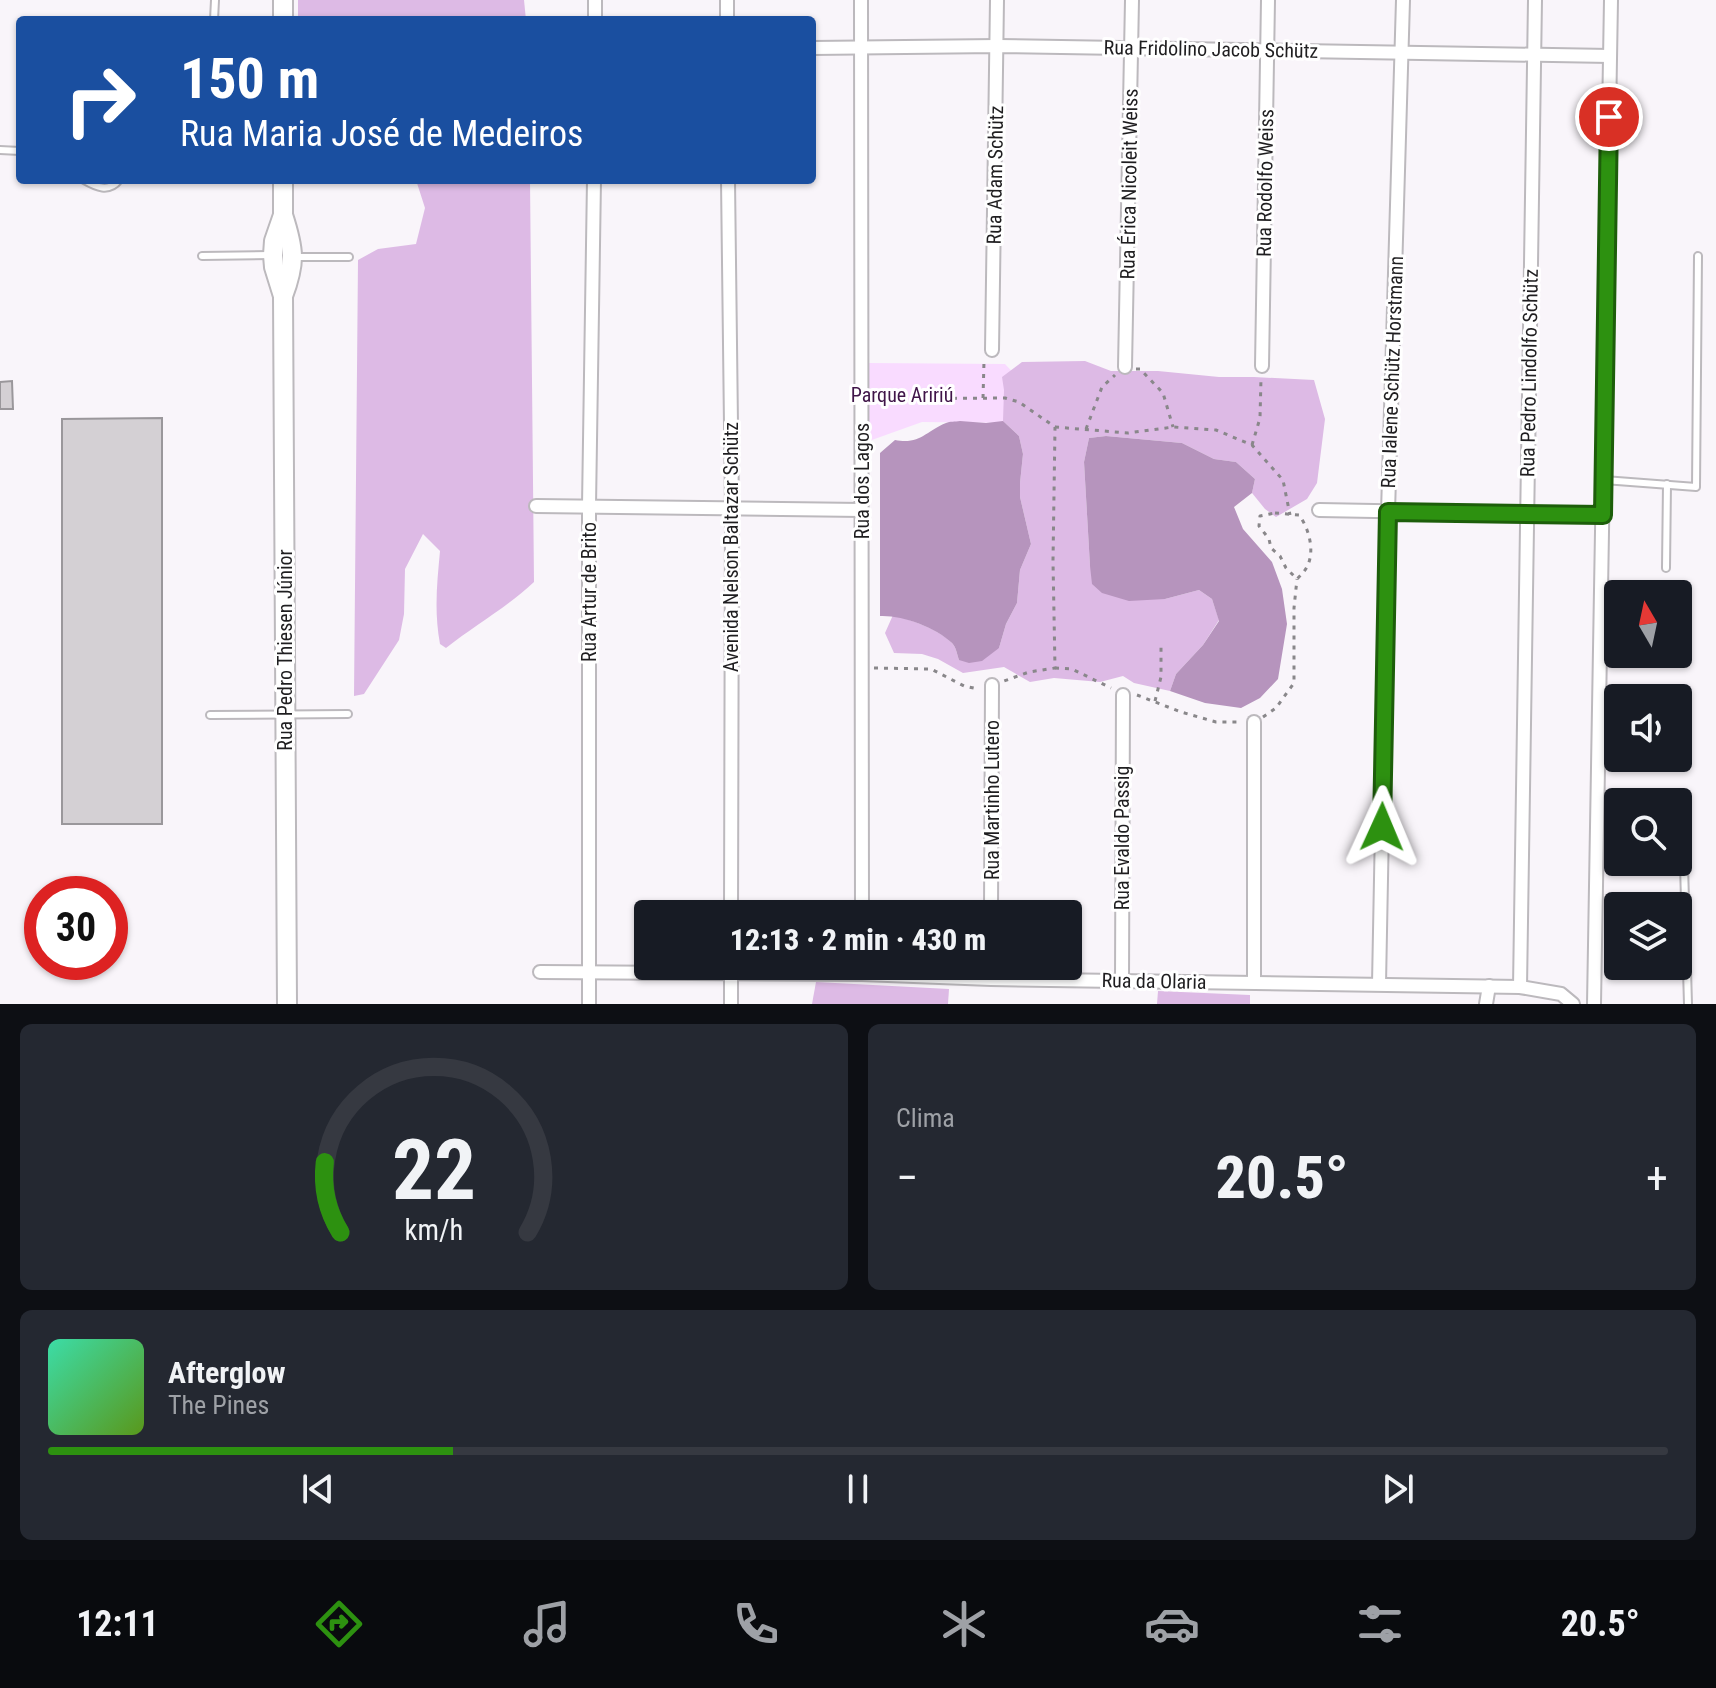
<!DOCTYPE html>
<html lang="pt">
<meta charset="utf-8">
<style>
:root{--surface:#171b24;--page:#242831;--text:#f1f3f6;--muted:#9ea1a6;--line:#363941;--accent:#2d9110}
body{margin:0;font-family:"Roboto Condensed",sans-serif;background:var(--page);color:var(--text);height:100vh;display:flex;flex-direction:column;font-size:30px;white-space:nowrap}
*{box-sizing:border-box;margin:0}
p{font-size:26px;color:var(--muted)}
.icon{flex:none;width:44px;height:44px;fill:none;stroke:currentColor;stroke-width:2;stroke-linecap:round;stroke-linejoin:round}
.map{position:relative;height:1004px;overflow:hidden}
.side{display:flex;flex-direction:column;gap:20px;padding:20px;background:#0d0f14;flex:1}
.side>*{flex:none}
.top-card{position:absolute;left:16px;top:16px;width:800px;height:168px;border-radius:8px;box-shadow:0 2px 6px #0004;background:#1a4fa0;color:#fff;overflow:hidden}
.needle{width:52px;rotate:351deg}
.fabs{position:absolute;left:1604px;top:580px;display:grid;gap:16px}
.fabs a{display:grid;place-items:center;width:88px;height:88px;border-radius:8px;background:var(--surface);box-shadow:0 2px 6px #0004;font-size:40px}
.speed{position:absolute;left:24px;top:876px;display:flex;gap:16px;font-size:40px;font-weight:700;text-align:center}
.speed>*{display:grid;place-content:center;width:104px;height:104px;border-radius:50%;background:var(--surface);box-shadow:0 2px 6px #0004;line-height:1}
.speed .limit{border:12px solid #d22;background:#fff;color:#111}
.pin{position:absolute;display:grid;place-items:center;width:68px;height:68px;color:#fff;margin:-34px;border:4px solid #fff;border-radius:50%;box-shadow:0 2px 8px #0007}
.me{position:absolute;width:88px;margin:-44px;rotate:1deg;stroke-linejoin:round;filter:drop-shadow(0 0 6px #0008)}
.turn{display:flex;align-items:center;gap:28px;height:168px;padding:0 32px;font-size:36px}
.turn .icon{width:104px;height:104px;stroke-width:2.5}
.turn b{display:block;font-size:56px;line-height:68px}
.big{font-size:60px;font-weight:800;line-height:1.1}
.side .widget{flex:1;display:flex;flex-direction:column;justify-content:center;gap:12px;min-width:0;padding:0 28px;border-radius:12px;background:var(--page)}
.side .dial{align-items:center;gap:0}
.dial svg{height:208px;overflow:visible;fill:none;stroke:var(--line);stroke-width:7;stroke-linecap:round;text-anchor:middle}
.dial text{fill:var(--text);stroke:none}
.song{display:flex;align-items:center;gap:24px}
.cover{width:96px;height:96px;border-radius:12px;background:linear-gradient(135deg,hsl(160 70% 55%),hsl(90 70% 35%))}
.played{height:8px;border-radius:4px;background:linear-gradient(90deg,var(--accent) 25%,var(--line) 25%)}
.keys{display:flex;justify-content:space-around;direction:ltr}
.heat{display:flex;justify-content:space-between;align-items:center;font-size:44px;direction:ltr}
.side .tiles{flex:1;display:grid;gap:20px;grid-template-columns:1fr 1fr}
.widget:last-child{grid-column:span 2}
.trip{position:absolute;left:634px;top:900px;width:448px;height:80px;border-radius:8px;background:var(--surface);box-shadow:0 2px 6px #0004;font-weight:800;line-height:80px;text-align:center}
.tabs{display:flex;height:128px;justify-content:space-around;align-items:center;background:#090b0e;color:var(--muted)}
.tabs .icon{width:56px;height:56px}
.tabs .on{color:var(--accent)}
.tabs b{font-size:36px;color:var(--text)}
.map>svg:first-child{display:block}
.green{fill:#f9dbff}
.forest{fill:#ddbae5}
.water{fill:#b694bd}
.building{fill:#d4d0d4;stroke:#9a979b;stroke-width:2}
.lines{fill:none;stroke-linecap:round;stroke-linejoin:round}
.service-casing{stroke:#bcb9bd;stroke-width:10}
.minor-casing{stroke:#bcb9bd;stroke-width:16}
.secondary-casing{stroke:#bcb9bd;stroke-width:22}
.path{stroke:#89878a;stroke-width:3;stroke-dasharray:4 6;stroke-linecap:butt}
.service{stroke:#fff;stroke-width:6}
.minor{stroke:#fff;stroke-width:12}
.secondary{stroke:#fff;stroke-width:18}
.route-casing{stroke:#1d5e0a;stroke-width:20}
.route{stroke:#2d9110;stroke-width:14}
.labels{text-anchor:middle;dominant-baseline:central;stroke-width:6;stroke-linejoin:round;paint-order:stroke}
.street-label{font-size:20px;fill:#1f1e20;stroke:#fff}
.park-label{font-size:20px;fill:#401549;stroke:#fff}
</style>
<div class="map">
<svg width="1716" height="1004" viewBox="0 0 1716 1004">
<rect width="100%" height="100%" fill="#f9f5fa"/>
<path class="green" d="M868,363L1005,364L1040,401L1030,423L922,422L869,441Z"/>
<g class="forest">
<path d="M298,0H524L526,20H298Z"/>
<path d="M416,180H530L534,582C506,608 475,625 446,648L440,644C434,611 437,584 440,551L423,534L405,569L404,614L399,640L364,694L354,696L358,260L378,249L416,244L425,208Z"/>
<path d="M1085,361L1111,371H1158L1219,377H1254L1314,380L1325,419L1317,483L1307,499L1276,517L1265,509L1252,493L1255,479L1236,462L1214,459L1182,443L1106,436L1089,438L1084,462L1090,566L1165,599L1199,590L1212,599L1219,620L1203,645L1176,674L1170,691L1134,683L1123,676L1100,682L1054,678L1030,682L1004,667L963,673L938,659L922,654L894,653L885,633L893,615C913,621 937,628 952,643C956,647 957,654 959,660L999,648L1006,624L1017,603L1020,570L1031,544L1020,497V483L1023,454L1019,436L1003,421L1004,390L1002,377L1022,362Z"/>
<path d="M816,982L949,989L948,1004H812Z"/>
<path d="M1158,991L1250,995V1004H1157Z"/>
</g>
<g class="water">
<path d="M960,421L986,423L1003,421L1019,436L1023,454L1020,483V497L1031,544L1020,570L1017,603L1006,624L999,648L982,661L969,663L959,660C957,654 956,647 952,643C935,627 902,615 880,616V453L895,440C920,445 926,431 946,423C950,421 955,422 960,421Z"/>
<path d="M1106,436L1182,443L1214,459L1236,462L1255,479L1252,493L1234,507L1243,529L1272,562L1282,589L1287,624L1278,679L1260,698L1241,708L1205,703L1170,691L1176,674L1203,645L1219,621L1212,599L1199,590L1165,599L1129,601L1102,593L1092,584L1090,566L1084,462L1089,438Z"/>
</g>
<g class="building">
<path d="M12,381L13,409H0V382Z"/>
<path d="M162,418V824H62V419Z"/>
</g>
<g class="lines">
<defs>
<g id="service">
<path d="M214,20L215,0"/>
<path d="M0,150L20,151"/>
<path d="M84,180C96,187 109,193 119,180"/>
<path d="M202,256L270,255"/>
<path d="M296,257H349"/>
<path d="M1604,480L1696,487L1698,256"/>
<path d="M1666,568L1667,484"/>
<path d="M210,715L348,714"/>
<path d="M1683,831L1688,1004"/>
</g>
<g id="minor">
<path d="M595,0V20"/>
<path d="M861,0L862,914"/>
<path d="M727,20V0"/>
<path d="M812,48L998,46L1610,56"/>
<path d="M728,180L732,507L731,914"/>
<path d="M992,350L997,0"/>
<path d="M1262,366L1268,0"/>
<path d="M1125,367L1132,0"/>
<path d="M536,506L862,510"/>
<path d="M1319,510L1603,515"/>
<path d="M1254,722V982"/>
<path d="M991,914L992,685"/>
<path d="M540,972L862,974L991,979L1520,987L1561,994L1573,1004"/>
<path d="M1122,981L1123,695"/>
<path d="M1379,984L1388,512L1403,0"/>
<path d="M1520,987L1535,0"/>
<path d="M589,1004V506L594,180"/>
<path d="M731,1004V966"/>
<path d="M1486,1004L1489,986"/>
<path d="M1594,1004L1611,0"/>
</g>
<g id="secondary">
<path d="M283,20V0"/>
<path d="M283,180V215L274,241L273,255L274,267L283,296L287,1004"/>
<path d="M283,215C294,249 296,262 283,296"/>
</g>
</defs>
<use href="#service" class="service-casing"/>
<use href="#minor" class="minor-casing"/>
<use href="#secondary" class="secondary-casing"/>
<g class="path">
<path d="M1136,369H1140L1163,393L1173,427"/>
<path d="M983,398L984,361L985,359"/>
<path d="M873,399L1005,398L1019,402L1055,427L1053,561L1055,668L1029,672L1004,681"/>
<path d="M1055,427L1128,433L1173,427L1216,430L1252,445L1283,480L1290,515"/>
<path d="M1086,429L1102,387L1115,375"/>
<path d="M1252,445L1260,418L1261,378"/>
<path d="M1275,513L1299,515C1308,527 1314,547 1309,562C1307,569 1302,574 1297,579L1286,568L1280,556L1271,548L1269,539L1259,526L1260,516Z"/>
<path d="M874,668L931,669L964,686L978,689"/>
<path d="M1055,668L1072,669L1111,688"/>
<path d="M1137,695L1181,712L1216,722H1241"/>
<path d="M1155,701L1161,677V644"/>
<path d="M1263,717L1276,708L1294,683V608L1297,579"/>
</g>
<use href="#service" class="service"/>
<use href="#minor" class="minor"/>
<use href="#secondary" class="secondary"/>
</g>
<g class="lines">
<defs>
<path id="route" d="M1382,827L1388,512L1603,515L1609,117"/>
</defs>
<use href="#route" class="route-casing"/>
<use href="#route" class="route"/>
</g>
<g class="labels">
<g class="street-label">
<text transform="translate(1211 49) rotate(1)">Rua Fridolino Jacob Schütz</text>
<text transform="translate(995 175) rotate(-89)">Rua Adam Schütz</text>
<text transform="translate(1265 183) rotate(-89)">Rua Rodolfo Weiss</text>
<text transform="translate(1129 184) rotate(-89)">Rua Érica Nicoleit Weiss</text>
<text transform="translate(1392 372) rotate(-88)">Rua Ialene Schütz Horstmann</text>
<text transform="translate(1529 373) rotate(-89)">Rua Pedro Lindolfo Schütz</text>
<text transform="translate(862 481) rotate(-90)">Rua dos Lagos</text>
<text transform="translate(731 547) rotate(-90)">Avenida Nelson Baltazar Schütz</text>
<text transform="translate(589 592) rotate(-90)">Rua Artur de Brito</text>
<text transform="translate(285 650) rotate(-90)">Rua Pedro Thiesen Júnior</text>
<text transform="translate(992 800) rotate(-90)">Rua Martinho Lutero</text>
<text transform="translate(1122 838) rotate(-90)">Rua Evaldo Passig</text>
<text transform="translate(1154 981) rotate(1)">Rua da Olaria</text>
</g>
<g class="park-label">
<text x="902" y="395">Parque Aririú</text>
</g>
</g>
</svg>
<div class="fabs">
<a><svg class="needle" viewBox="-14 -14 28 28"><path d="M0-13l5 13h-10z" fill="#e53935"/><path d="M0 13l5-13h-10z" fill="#9ea1a6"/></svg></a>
<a><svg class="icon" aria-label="sound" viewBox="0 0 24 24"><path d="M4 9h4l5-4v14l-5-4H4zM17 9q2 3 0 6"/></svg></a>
<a><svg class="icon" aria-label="search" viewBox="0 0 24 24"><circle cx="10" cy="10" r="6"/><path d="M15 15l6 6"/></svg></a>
<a><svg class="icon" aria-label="layers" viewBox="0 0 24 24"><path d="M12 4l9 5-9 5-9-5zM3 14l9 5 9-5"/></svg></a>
</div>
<div class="speed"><div class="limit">30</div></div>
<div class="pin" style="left:1609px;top:117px;background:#d93025"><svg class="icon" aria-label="arrive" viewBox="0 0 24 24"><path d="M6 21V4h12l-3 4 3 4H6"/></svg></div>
<svg class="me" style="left:1382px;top:827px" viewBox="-20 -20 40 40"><path d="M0-17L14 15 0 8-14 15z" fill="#2d9110" stroke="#fff" stroke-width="4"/></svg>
<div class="trip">12:13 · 2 min · 430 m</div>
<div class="top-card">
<div class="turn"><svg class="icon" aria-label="right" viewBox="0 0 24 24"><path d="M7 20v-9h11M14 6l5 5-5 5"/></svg><div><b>150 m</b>Rua Maria José de Medeiros</div></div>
</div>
</div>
<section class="side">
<div class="tiles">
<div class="widget dial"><svg viewBox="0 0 100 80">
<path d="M14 69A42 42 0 1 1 86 69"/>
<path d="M14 69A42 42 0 0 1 8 42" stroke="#2d9110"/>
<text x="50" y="56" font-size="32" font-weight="700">22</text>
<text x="50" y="72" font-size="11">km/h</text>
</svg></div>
<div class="widget"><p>Clima</p>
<div class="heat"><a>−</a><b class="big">20.5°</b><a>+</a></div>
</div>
<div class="widget">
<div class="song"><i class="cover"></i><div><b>Afterglow</b><p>The Pines</p></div></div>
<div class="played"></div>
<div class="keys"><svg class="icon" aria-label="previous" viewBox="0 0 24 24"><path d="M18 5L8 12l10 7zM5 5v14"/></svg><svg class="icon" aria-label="pause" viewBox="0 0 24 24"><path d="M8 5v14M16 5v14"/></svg><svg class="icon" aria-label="next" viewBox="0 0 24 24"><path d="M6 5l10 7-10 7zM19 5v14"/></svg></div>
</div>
</div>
</section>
<nav class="tabs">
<b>12:11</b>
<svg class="icon on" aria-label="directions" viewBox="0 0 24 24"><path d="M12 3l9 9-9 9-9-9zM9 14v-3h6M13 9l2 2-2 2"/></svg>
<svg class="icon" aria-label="music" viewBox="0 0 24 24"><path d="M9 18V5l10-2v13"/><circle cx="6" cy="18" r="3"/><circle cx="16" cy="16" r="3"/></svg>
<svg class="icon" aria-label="phone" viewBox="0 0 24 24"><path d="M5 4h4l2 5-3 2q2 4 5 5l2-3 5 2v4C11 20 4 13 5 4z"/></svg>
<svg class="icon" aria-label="climate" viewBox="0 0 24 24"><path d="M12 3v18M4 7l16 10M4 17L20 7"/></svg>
<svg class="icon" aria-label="car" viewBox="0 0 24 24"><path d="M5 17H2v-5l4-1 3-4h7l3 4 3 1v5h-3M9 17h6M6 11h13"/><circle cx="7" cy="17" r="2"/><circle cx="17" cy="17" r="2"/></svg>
<svg class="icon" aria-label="filters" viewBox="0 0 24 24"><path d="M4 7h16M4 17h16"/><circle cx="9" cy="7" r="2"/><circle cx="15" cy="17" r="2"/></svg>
<b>20.5°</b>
</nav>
